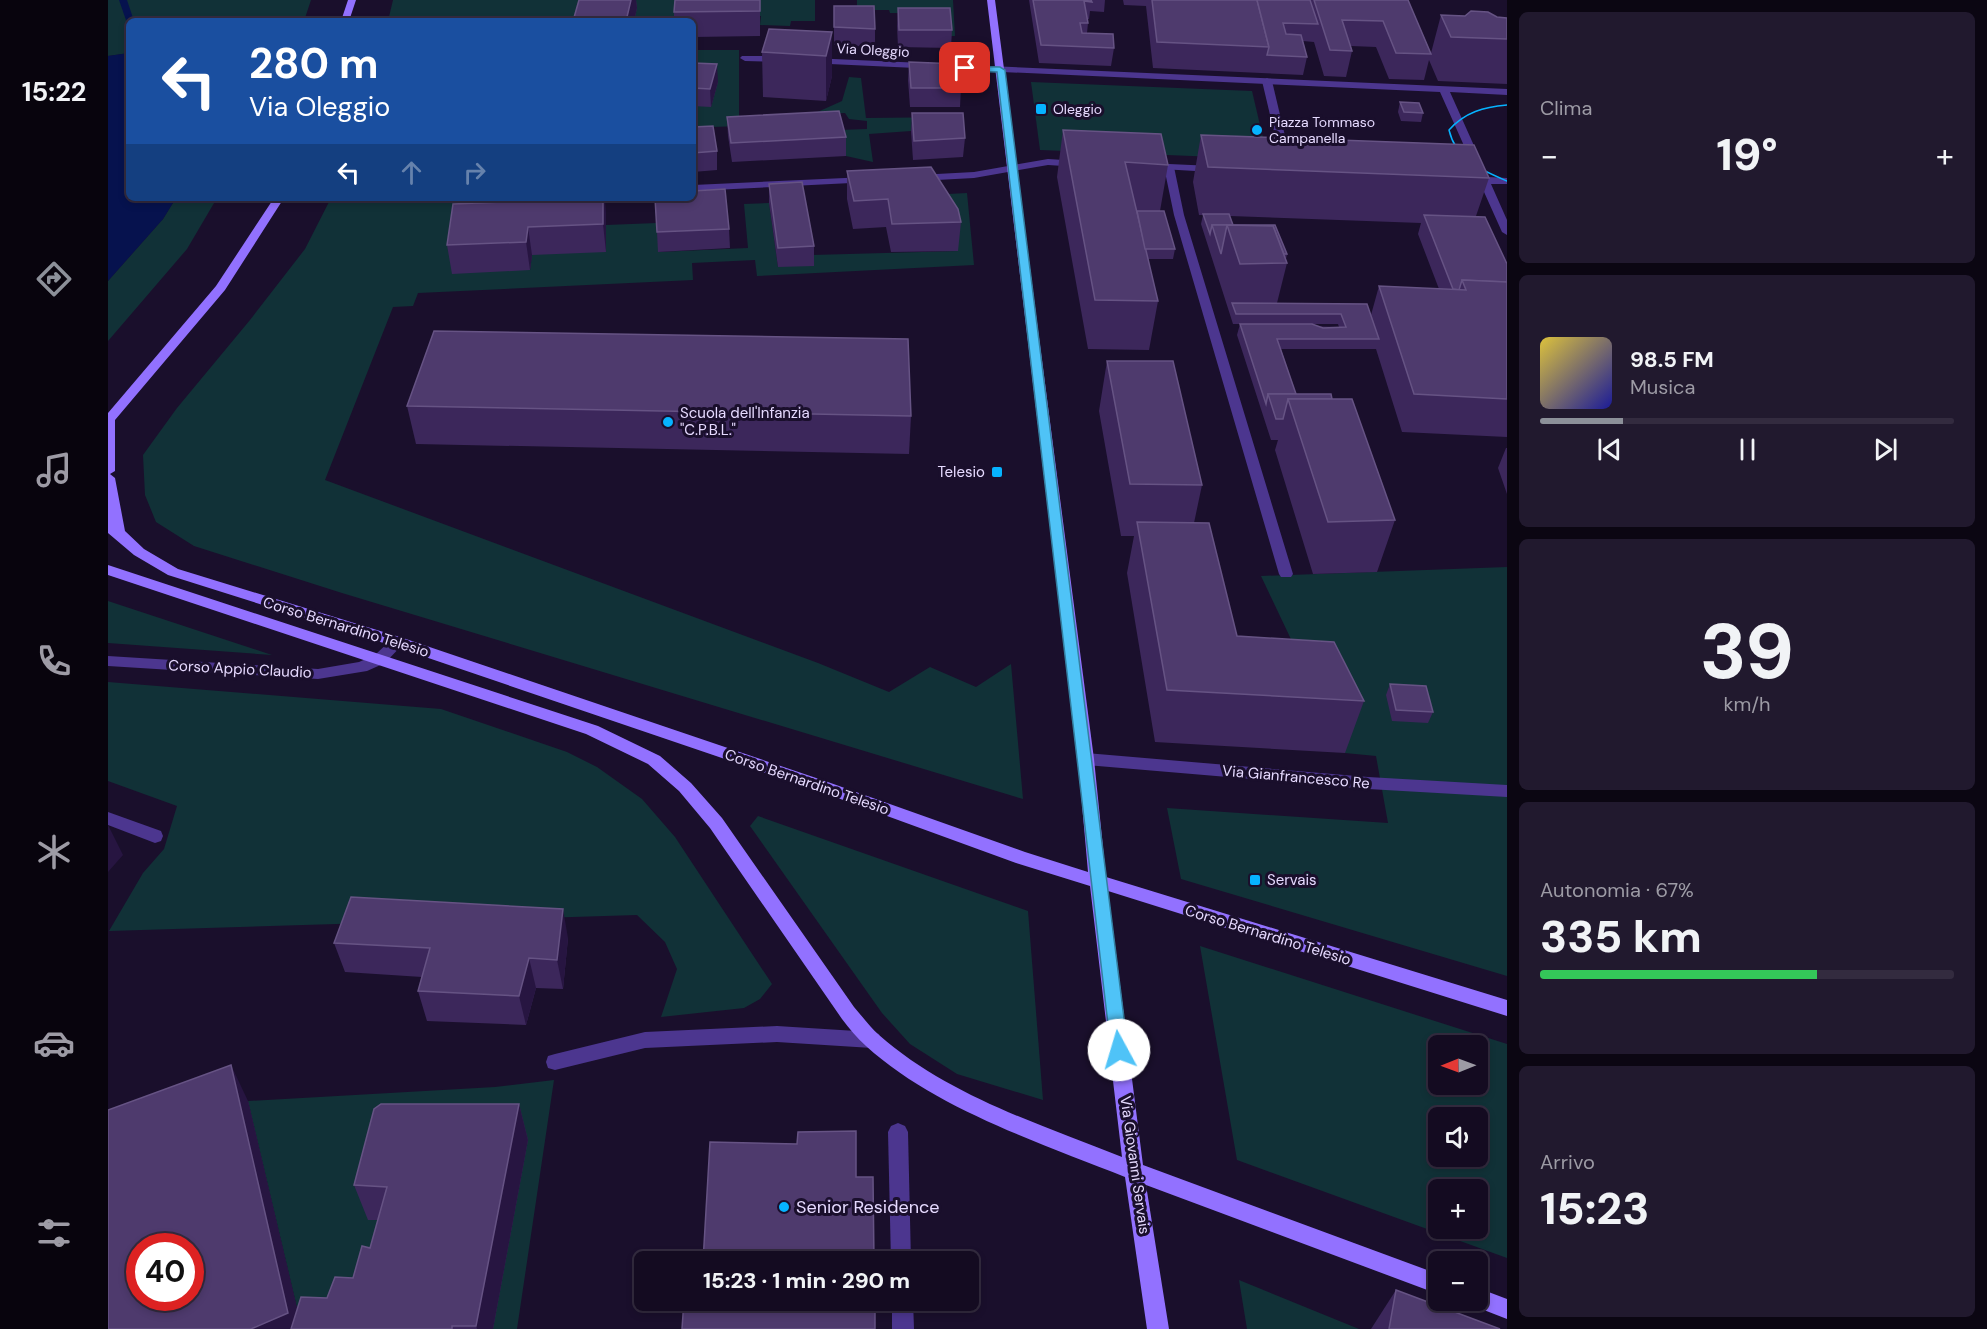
<!DOCTYPE html>
<html lang="it">
<meta charset="utf-8">
<style>
:root{--surface:#140b21;--page:#21192e;--text:#f1f3f6;--muted:#9d9ba5;--line:#332b3f;--accent:#8c9099}
body{margin:0;font-family:"DM Sans",sans-serif;background:var(--page);color:var(--text);height:100vh;display:flex;flex-direction:column;font-size:22px;white-space:nowrap}
*{box-sizing:border-box;margin:0}
p{font-size:20px;color:var(--muted)}
.icon{flex:none;width:33px;height:33px;fill:none;stroke:currentColor;stroke-width:2;stroke-linecap:round;stroke-linejoin:round}
.map{position:relative;flex:1;overflow:hidden}
.side{display:flex;flex-direction:column;gap:12px;padding:12px;background:#0b0612;width:480px}
.side>*{flex:none}
.banner{position:absolute;left:18px;top:18px;width:570px;height:183px;border-radius:9px;box-shadow:0 3px 9px #0003,0 0 0 2px var(--line);background:#1a4fa0;color:#fff;overflow:hidden}
.needle{width:39px;rotate:269deg}
.buttons{position:absolute;left:1320px;top:1035px;display:grid;gap:12px}
.buttons a{display:grid;place-items:center;width:60px;height:60px;border-radius:9px;background:var(--surface);box-shadow:0 3px 9px #0003,0 0 0 2px var(--line);font-size:30px}
.speed{position:absolute;left:18px;top:1233px;display:flex;gap:12px;font-size:30px;font-weight:700;text-align:center}
.speed>*{display:grid;place-content:center;width:78px;height:78px;border-radius:50%;background:var(--surface);box-shadow:0 3px 9px #0003,0 0 0 2px var(--line);line-height:1}
.speed .limit{border:9px solid #d22;background:#fff;color:#111}
.pin{position:absolute;display:grid;place-items:center;width:51px;height:51px;color:#fff;margin:-26px;border-radius:12px;box-shadow:0 3px 9px #0006}
.me{position:absolute;width:66px;margin:-33px;rotate:354deg;stroke-linejoin:round;filter:drop-shadow(0 0 4px #0008)}
.turn{display:flex;align-items:center;gap:21px;height:126px;padding:0 24px;font-size:27px}
.turn .icon{width:78px;height:78px;stroke-width:2.5}
.turn b{display:block;font-size:42px;line-height:51px}
.lanes{display:flex;align-items:center;height:57px;padding:0 24px;background:#0003;justify-content:center;gap:30px;direction:ltr}
.lanes .off{opacity:.35}
.big{font-size:45px;font-weight:800;line-height:1.1}
.side .tile{flex:1;display:flex;flex-direction:column;justify-content:center;gap:9px;min-width:0;padding:0 21px;border-radius:9px;background:var(--page)}
.side .dial{align-items:center;gap:0}
.dial b{font-size:78px;line-height:1}
.song{display:flex;align-items:center;gap:18px}
.cover{width:72px;height:72px;border-radius:9px;background:linear-gradient(135deg,hsl(50 70% 55%),hsl(240 70% 35%))}
.played{height:6px;border-radius:3px;background:linear-gradient(90deg,var(--accent) 20%,var(--line) 20%)}
.keys{display:flex;justify-content:space-around;direction:ltr}
.heat{display:flex;justify-content:space-between;align-items:center;font-size:33px;direction:ltr}
.charge{height:9px;border-radius:4px;background:linear-gradient(90deg,#34c759 67%,var(--line) 0)}
.trip{position:absolute;left:526px;top:1251px;width:345px;height:60px;border-radius:9px;background:var(--surface);box-shadow:0 3px 9px #0003,0 0 0 2px var(--line);font-weight:800;line-height:60px;text-align:center}
main{display:flex;flex:1;min-height:0}
.dock{display:flex;flex-direction:column;width:108px;justify-content:space-around;align-items:center;background:#08040d;color:var(--muted)}
.dock .icon{width:42px;height:42px}
.dock .active{color:var(--accent)}
.dock b{font-size:27px;color:var(--text)}
.map>svg:first-child{display:block}
.green{fill:#113137;fill-rule:evenodd}
.water{fill:#06124e}
.lines{fill:none;stroke-linecap:round;stroke-linejoin:round}
.stream{fill:#06124e;fill-rule:evenodd}
.lane{fill:#4c368f;fill-rule:evenodd}
.street{fill:#4c368f;fill-rule:evenodd}
.secondary{fill:#9271ff;fill-rule:evenodd}
.tram{stroke:#06b3ff;stroke-width:1.5}
.wall{fill:#3c275b;fill-rule:evenodd}
.shaded-wall{fill:#271541}
.building{fill:#4e3a6d;stroke:#665384;stroke-width:1.5;fill-rule:evenodd}
.route{fill:#4fc3f7;stroke:#337fa1;stroke-width:1.5}
.poi-dot{fill:#06b3ff;stroke:#1a0f2c;stroke-width:2}
.labels{text-anchor:middle;dominant-baseline:central;stroke-width:6;stroke-linejoin:round;paint-order:stroke}
.far-street-label{font-size:14px;fill:#e6daff;stroke:#1a0f2c}
.far-poi-label{font-size:14px;fill:#e6daff;stroke:#1a0f2c;text-anchor:start}
.poi-label{font-size:15px;fill:#e6daff;stroke:#1a0f2c;text-anchor:start}
.street-label{font-size:15px;fill:#e6daff;stroke:#1a0f2c}
.near-poi-label{font-size:18px;fill:#e6daff;stroke:#1a0f2c;text-anchor:start}
</style>
<main>
<nav class="dock">
<b>15:22</b>
<svg class="icon active" aria-label="directions" viewBox="0 0 24 24"><path d="M12 3l9 9-9 9-9-9zM9 14v-3h6M13 9l2 2-2 2"/></svg>
<svg class="icon" aria-label="music" viewBox="0 0 24 24"><path d="M9 18V5l10-2v13"/><circle cx="6" cy="18" r="3"/><circle cx="16" cy="16" r="3"/></svg>
<svg class="icon" aria-label="phone" viewBox="0 0 24 24"><path d="M5 4h4l2 5-3 2q2 4 5 5l2-3 5 2v4C11 20 4 13 5 4z"/></svg>
<svg class="icon" aria-label="climate" viewBox="0 0 24 24"><path d="M12 3v18M4 7l16 10M4 17L20 7"/></svg>
<svg class="icon" aria-label="car" viewBox="0 0 24 24"><path d="M5 17H2v-5l4-1 3-4h7l3 4 3 1v5h-3M9 17h6M6 11h13"/><circle cx="7" cy="17" r="2"/><circle cx="17" cy="17" r="2"/></svg>
<svg class="icon" aria-label="filters" viewBox="0 0 24 24"><path d="M4 7h16M4 17h16"/><circle cx="9" cy="7" r="2"/><circle cx="15" cy="17" r="2"/></svg>
</nav>
<div class="map">
<svg width="1399" height="1329" viewBox="0 0 1399 1329">
<rect width="100%" height="100%" fill="#1a0f2c"/>
<g class="green">
<path d="M0,0H203L196,21H21V53L0,56Z"/>
<path d="M285,0H707V21H683L682,26L652,25L653,16L569,21H280Z"/>
<path d="M749,0H845L847,36H842L837,13H782L781,10H749Z"/>
<path d="M587,50H631V116H647L633,126L604,127L585,145Z"/>
<path d="M741,77L753,78L758,118L852,117L803,131L761,134L765,162L738,156L731,130L759,129V121L741,119L737,113L705,114L734,101Z"/>
<path d="M923,82L1144,91L1160,159L932,150Z"/>
<path d="M859,193L866,265L649,276L647,260L584,263L585,280L310,293L305,306L285,307L217,480L710,663L781,692L822,667L868,687L903,664L915,799L234,593L86,546L48,522L37,495L35,455L69,408L142,320L197,249L223,198H357L353,214H424L422,270L424,255L498,225L549,223L551,252L640,248L636,204L661,203L670,267L704,255L850,251L821,195Z"/>
<path d="M68,198H109L79,249L0,341V281L55,219Z"/>
<path d="M1399,567V976L1073,879L1059,808L1280,823L1268,756L1237,753L1153,576Z"/>
<path d="M0,601L164,655L0,643Z"/>
<path d="M0,682L333,709L459,752L489,767L534,799L567,837L664,984L652,999L636,1008L553,1017L569,969L557,942L529,915L1,931L35,873L56,849L69,806L0,781Z"/>
<path d="M650,816L920,911L935,1100L849,1074L802,1044L774,1013L642,826Z"/>
<path d="M1092,946L1399,1044V1258L1129,1160ZM1330,1046H1370V1084H1330ZM1330,1118H1370V1156H1330ZM1330,1190H1370V1228H1330Z"/>
<path d="M446,1080L409,1329H194L140,1101L387,1087Z"/>
<path d="M1131,1280L1251,1329H1139Z"/>
</g>
<path class="water" d="M21,53V198H68L55,219L0,281V56Z"/>
<g class="lines">
<path class="stream" d="M11,0H19L26,21L19,23Z"/>
<g class="lane">
<path d="M1159,78L1164,81L1182,157L1177,160L1172,157L1154,81Z"/>
<path d="M1061,164L1066,167L1076,215L1185,574L1183,577H1173L1171,574L1066,215L1056,167Z"/>
<path d="M669,1026L764,1032L771,1034L773,1040L771,1046L764,1048L669,1042L537,1048L447,1070L440,1068L438,1062L440,1056L447,1054L537,1032Z"/>
<path d="M790,1123L797,1126L800,1132L803,1262H783L780,1132L783,1126Z"/>
<path d="M784,1300H805L806,1329H784Z"/>
</g>
<g class="street">
<path d="M634,56H673L678,59L673,62L637,61L632,58Z"/>
<path d="M703,58L1399,89V95L1342,92L1380,177L1399,178V184H1383L1399,220V235L1394,232L1372,183H1360L1355,180L1360,177H1370L1332,92L700,63L698,61Z"/>
<path d="M940,159L971,161L976,164L971,167L940,165L866,178L810,181L805,178L810,175L866,172Z"/>
<path d="M1039,163L1105,166L1110,169L1105,172L1035,168V164Z"/>
<path d="M759,177L764,180L763,182L585,191V185Z"/>
<path d="M352,198H372C368,203 356,203 352,198Z"/>
<path d="M290,637L297,642L277,663L259,671L210,679L0,666V656L210,669L251,662L267,655L285,638Z"/>
<path d="M978,753L1260,777L1399,785V797L1260,789L978,765L972,763L970,759L972,755Z"/>
<path d="M0,812L53,831L55,836L53,841L47,843L0,825Z"/>
</g>
<g class="secondary">
<path d="M240,0H248L241,21H233Z"/>
<path d="M879,0H887L986,759L998,877L1399,1000V1016L1000,891L1035,1165L1330,1274V1294L1038,1185L1061,1329H1039L1017,1177C932,1143 826,1108 758,1046C749,1038 741,1028 734,1019L602,828L571,791L540,764L478,734L0,575V565L490,726L552,756L583,783L614,818L746,1007C754,1016 762,1027 771,1035C839,1095 931,1124 1014,1157L982,886L908,863L705,789L285,646L60,575L26,555L0,533V413L108,286L166,198H176L117,290L7,420V471L2,474L7,478L17,531L36,549L70,569L295,638L717,781L917,852L980,872L970,759Z"/>
<path d="M1370,1288L1399,1299V1319L1363,1305L1361,1300H1370Z"/>
</g>
<path class="tram" d="M1399,105C1376,107 1357,112 1341,130C1348,160 1373,170 1399,181"/>
</g>
<g class="wall">
<path d="M471,0H528L529,8L526,21H465Z"/>
<path d="M652,0V36L585,37V21H566V12Z"/>
<path d="M921,0H997L996,12L982,11L981,19H979L980,23L979,33L1006,48L1003,66L931,63Z"/>
<path d="M1015,0H1300L1323,53L1333,15L1399,18V84L1330,81L1321,60L1316,80L1281,79L1268,47L1243,46L1244,51L1238,77L1216,76L1206,42L1195,41L1199,57L1195,75L1045,68L1038,6L1016,5Z"/>
<path d="M726,6L767,29V47L726,45Z"/>
<path d="M790,8L844,30L843,48L790,47L789,26Z"/>
<path d="M724,32V76L718,101L655,97L654,52Z"/>
<path d="M801,62L853,88L852,107H802L800,80Z"/>
<path d="M585,63L610,82L603,107L585,106Z"/>
<path d="M1292,102L1315,113L1313,122L1293,121L1290,112Z"/>
<path d="M804,113L857,138L855,157L805,160L803,131Z"/>
<path d="M619,117L738,137V156L624,162L620,136Z"/>
<path d="M585,127L609,151V170L585,172Z"/>
<path d="M955,130L1060,165L1052,211L1067,249L1065,259H1040L1050,301L1041,350L980,349L949,177Z"/>
<path d="M1093,135L1381,178L1368,216L1399,264V437L1294,432L1268,349H1173L1188,394L1224,399L1287,520L1269,572L1205,574L1167,450L1170,440H1163L1129,335L1132,324L1231,327L1230,324H1125L1093,224L1095,215H1091L1085,182ZM1122,216L1313,223L1310,234L1331,289L1271,286L1263,315L1169,303L1179,263L1178,259L1179,254L1125,225Z"/>
<path d="M739,171L853,222L850,251L783,252L778,227L745,229L739,199Z"/>
<path d="M661,184L706,246V266L670,267L661,203Z"/>
<path d="M345,204L498,213V252L424,255L422,270L344,274L339,245Z"/>
<path d="M621,229L622,248L550,252L549,232Z"/>
<path d="M999,361L1094,485L1086,523L1129,636L1256,701L1237,753L1047,742L1019,573L1026,536H1013L991,411Z"/>
<path d="M299,406L803,416L801,454L308,444Z"/>
<path d="M1398,448H1399V494L1390,468Z"/>
<path d="M1282,684L1325,712L1320,723L1284,721L1278,695Z"/>
<path d="M460,938L455,989L428,988L418,1025L319,1021L310,991L314,977L237,972L226,943Z"/>
<path d="M140,1101L189,1309L219,1298L245,1278L262,1248L270,1220H260L246,1185L411,1104L420,1140L385,1329H0Z"/>
<path d="M1288,1290L1392,1329H1263Z"/>
</g>
<g class="shaded-wall">
<path d="M523,0H528L529,8L526,21H519V17Z"/>
<path d="M724,32V76L718,101V56Z"/>
<path d="M609,64L610,82L603,107L602,89Z"/>
<path d="M495,198H497L498,213V252L495,224Z"/>
<path d="M420,227L424,255L422,270L418,242Z"/>
<path d="M0,825L15,855L0,872Z"/>
<path d="M455,909L460,938L455,989L449,960Z"/>
<path d="M421,958L428,988L418,1025L411,996Z"/>
<path d="M123,1065L140,1101L194,1329H143Z"/>
<path d="M411,1104L420,1140L385,1329H369L368,1326Z"/>
</g>
<g class="building">
<path d="M471,0H523L519,17H500L499,21H465Z"/>
<path d="M567,0H652V11L566,12Z"/>
<path d="M925,0H983L984,2L976,1L980,23H972L974,33L1005,34L1006,48L933,45Z"/>
<path d="M1044,0H1149L1161,47L1049,42Z"/>
<path d="M1149,0H1202L1210,24L1175,23L1178,34L1193,35L1199,57L1159,55L1161,47Z"/>
<path d="M1206,0H1300L1323,54L1288,53L1275,21L1234,20L1244,51L1222,50Z"/>
<path d="M726,6H766L767,29L726,27Z"/>
<path d="M790,8H842L844,30H791Z"/>
<path d="M1363,11L1380,12L1389,17L1399,18V39L1343,37L1333,15L1357,16Z"/>
<path d="M661,29L724,32L718,56L654,52Z"/>
<path d="M801,62L850,64L853,88H803Z"/>
<path d="M585,63L609,64L602,89L585,88Z"/>
<path d="M1292,102L1311,103L1315,113L1296,112Z"/>
<path d="M731,111L738,137L623,143L619,117Z"/>
<path d="M804,113H855L857,138L806,141Z"/>
<path d="M605,126L609,151L585,153V127Z"/>
<path d="M955,130L1053,134L1060,165L1017,162L1050,301L987,300Z"/>
<path d="M1093,135L1366,145L1381,178L1100,167Z"/>
<path d="M823,167L850,209L853,222L784,224L780,199L746,201L739,171Z"/>
<path d="M694,182L706,246L670,248L661,184Z"/>
<path d="M617,189L621,229L549,232L547,198H585V191Z"/>
<path d="M420,198H495V224L420,227L418,242L339,245L345,204L420,201Z"/>
<path d="M1029,211H1056L1067,249H1037Z"/>
<path d="M1095,214H1121L1125,225H1104L1102,234Z"/>
<path d="M1316,215L1377,217L1399,264V282L1354,280L1351,290L1345,289Z"/>
<path d="M1104,225H1167L1179,254H1176L1165,226L1119,225L1113,254Z"/>
<path d="M1119,225L1165,226L1179,263L1132,264Z"/>
<path d="M1354,280L1399,282V399L1306,394L1271,286L1358,290Z"/>
<path d="M1124,303L1259,304L1271,339H1169L1188,394H1160L1158,404L1132,324H1204L1215,328L1238,327L1233,314H1128Z"/>
<path d="M326,331L800,339L803,416L299,406Z"/>
<path d="M999,361H1065L1094,485L1022,484Z"/>
<path d="M1160,394H1223L1224,399H1180L1175,419H1168Z"/>
<path d="M1180,399H1244L1287,520L1220,522Z"/>
<path d="M1029,522L1101,523L1129,636L1226,642L1256,701L1059,690Z"/>
<path d="M1282,684L1318,686L1325,712L1288,710Z"/>
<path d="M243,897L455,909L449,960L421,958L411,996L310,991L322,948L226,943Z"/>
<path d="M123,1065L180,1313L143,1329H0V1110ZM32,1246H82V1298H32Z"/>
<path d="M273,1104H411L368,1326H344V1329H183L193,1297L219,1298L227,1277L245,1278L254,1246L262,1248L279,1187L246,1185L266,1109Z"/>
<path d="M748,1131V1177H765L766,1262H595L602,1142L689,1144L690,1132Z"/>
<path d="M1288,1290L1392,1329H1281Z"/>
<path d="M576,1300H767V1329H574Z"/>
</g>
<path class="route" d="M854,66L892,67L897,70L1020,1050L1017,1055L1011,1057L1005,1055L1003,1050L889,72L857,71L853,68Z"/>
<g class="poi-dot">
<rect x="927" y="103" width="12" height="12" rx="3"/>
<circle cx="1149" cy="130" r="6"/>
<circle cx="560" cy="422" r="6"/>
<rect x="883" y="466" width="12" height="12" rx="3"/>
<rect x="1141" y="874" width="12" height="12" rx="3"/>
<circle cx="676" cy="1207" r="6"/>
</g>
<g class="labels">
<g class="far-street-label">
<text transform="translate(765 50) rotate(3)">Via Oleggio</text>
</g>
<g class="far-poi-label">
<text x="945" y="109">Oleggio</text>
<text x="1161" y="122">Piazza Tommaso<tspan x="1161" dy="16">Campanella</tspan></text>
</g>
<g class="poi-label">
<text x="572" y="413">Scuola dell'Infanzia<tspan x="572" dy="17">"C.P.B.L."</tspan></text>
<text x="877" y="472" text-anchor="end">Telesio</text>
<text x="1159" y="880">Servais</text>
</g>
<g class="street-label">
<text transform="translate(238 627) rotate(17)">Corso Bernardino Telesio</text>
<text transform="translate(132 669) rotate(3)">Corso Appio Claudio</text>
<text transform="translate(1188 777) rotate(5)">Via Gianfrancesco Re</text>
<text transform="translate(699 782) rotate(19)">Corso Bernardino Telesio</text>
<text transform="translate(1160 935) rotate(17)">Corso Bernardino Telesio</text>
<text transform="translate(1027 1165) rotate(82)">Via Giovanni Servais</text>
</g>
<g class="near-poi-label">
<text x="688" y="1207">Senior Residence</text>
</g>
</g>
</svg>
<div class="buttons">
<a><svg class="needle" viewBox="-14 -14 28 28"><path d="M0-13l5 13h-10z" fill="#e53935"/><path d="M0 13l5-13h-10z" fill="#9d9ba5"/></svg></a>
<a><svg class="icon" aria-label="sound" viewBox="0 0 24 24"><path d="M4 9h4l5-4v14l-5-4H4zM17 9q2 3 0 6"/></svg></a>
<a>+</a>
<a>−</a>
</div>
<div class="speed"><div class="limit">40</div></div>
<div class="pin" style="left:857px;top:68px;background:#d93025"><svg class="icon" aria-label="arrive" viewBox="0 0 24 24"><path d="M6 21V4h12l-3 4 3 4H6"/></svg></div>
<svg class="me" style="left:1011px;top:1050px" viewBox="-20 -20 40 40"><circle r="19" fill="#fff"/><path d="M0-13L10 11 0 6-10 11z" fill="#4fc3f7"/></svg>
<div class="trip">15:23 · 1 min · 290 m</div>
<div class="banner">
<div class="turn"><svg class="icon" aria-label="left" viewBox="0 0 24 24"><path d="M17 20v-9H6M10 6l-5 5 5 5"/></svg><div><b>280 m</b>Via Oleggio</div></div>
<div class="lanes"><svg class="icon" aria-label="left" viewBox="0 0 24 24"><path d="M17 20v-9H6M10 6l-5 5 5 5"/></svg><svg class="icon off" aria-label="ahead" viewBox="0 0 24 24"><path d="M12 20V5M6 11l6-6 6 6"/></svg><svg class="icon off" aria-label="right" viewBox="0 0 24 24"><path d="M7 20v-9h11M14 6l5 5-5 5"/></svg></div>
</div>
</div>
<section class="side">
<div class="tile"><p>Clima</p>
<div class="heat"><a>−</a><b class="big">19°</b><a>+</a></div>
</div>
<div class="tile">
<div class="song"><i class="cover"></i><div><b>98.5 FM</b><p>Musica</p></div></div>
<div class="played"></div>
<div class="keys"><svg class="icon" aria-label="previous" viewBox="0 0 24 24"><path d="M18 5L8 12l10 7zM5 5v14"/></svg><svg class="icon" aria-label="pause" viewBox="0 0 24 24"><path d="M8 5v14M16 5v14"/></svg><svg class="icon" aria-label="next" viewBox="0 0 24 24"><path d="M6 5l10 7-10 7zM19 5v14"/></svg></div>
</div>
<div class="tile dial"><b>39</b><p>km/h</p></div>
<div class="tile"><p>Autonomia · 67%</p><b class="big">335 km</b><div class="charge"></div></div>
<div class="tile"><p>Arrivo</p><b class="big">15:23</b></div>
</section>
</main>
